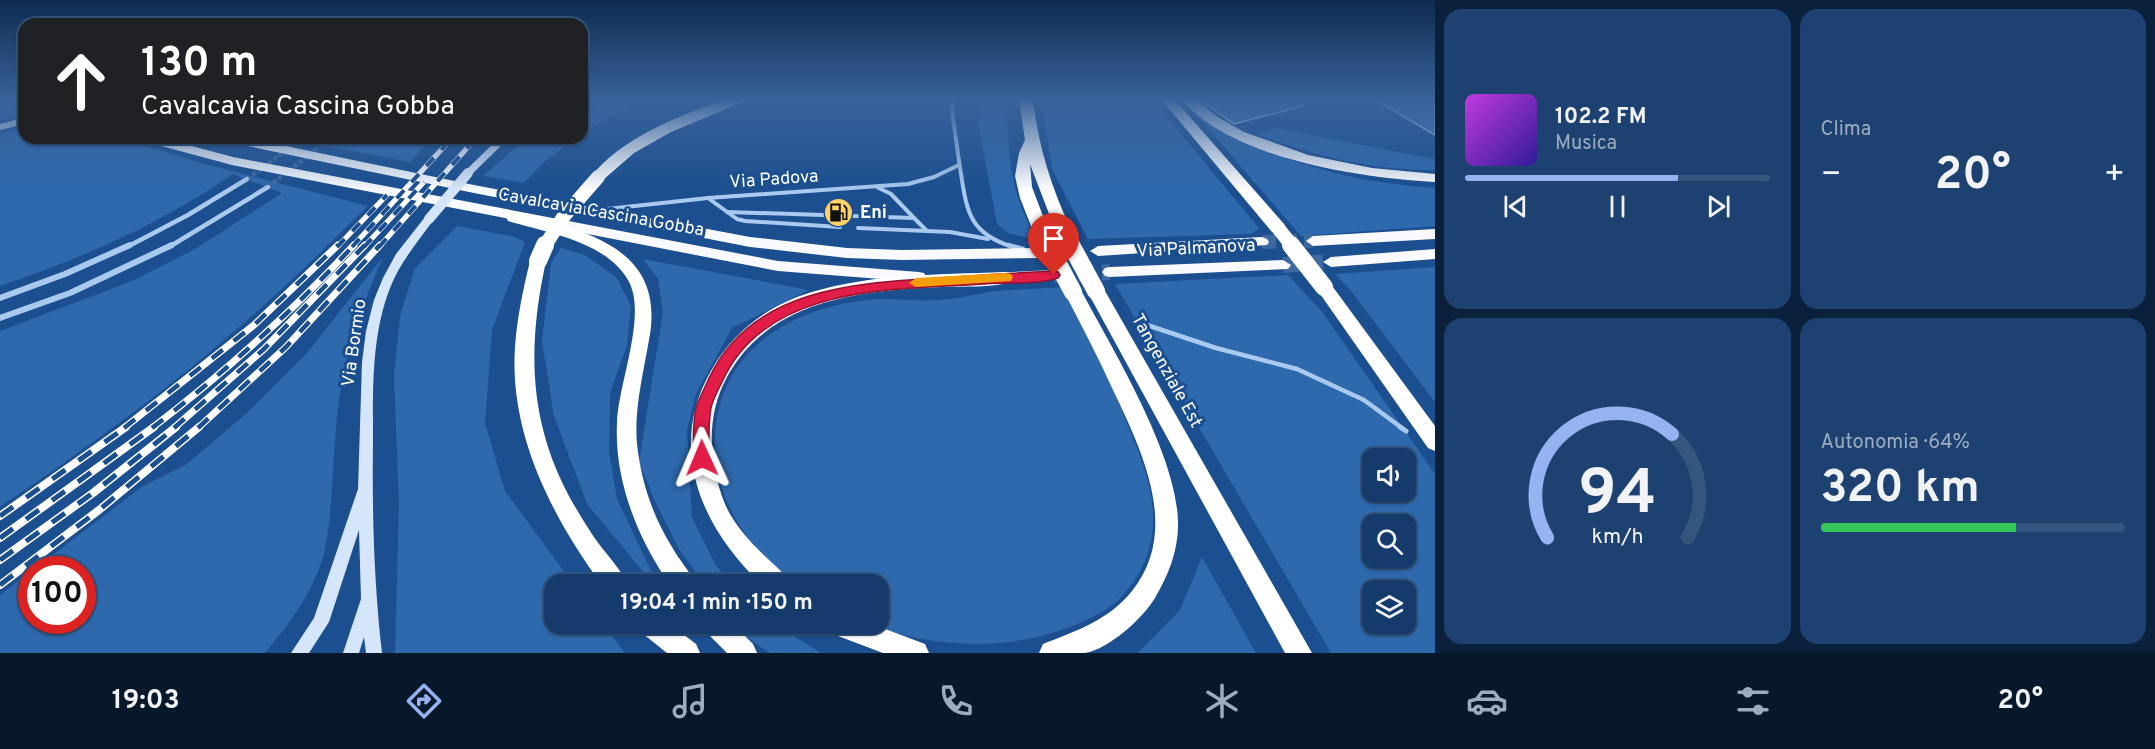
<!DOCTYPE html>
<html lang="it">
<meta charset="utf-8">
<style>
:root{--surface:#143b6b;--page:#1d4271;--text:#f1f3f6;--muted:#9dadc1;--line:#33557e;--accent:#95b2f1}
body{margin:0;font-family:Overpass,sans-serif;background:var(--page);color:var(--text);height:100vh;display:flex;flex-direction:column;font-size:22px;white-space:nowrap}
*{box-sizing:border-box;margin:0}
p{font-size:20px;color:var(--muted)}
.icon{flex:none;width:33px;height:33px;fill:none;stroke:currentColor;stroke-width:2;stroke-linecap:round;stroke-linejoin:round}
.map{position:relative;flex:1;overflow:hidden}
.details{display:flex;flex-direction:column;gap:9px;padding:9px;background:#0b203b;width:720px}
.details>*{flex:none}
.banner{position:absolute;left:18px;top:18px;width:570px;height:126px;border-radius:18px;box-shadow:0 2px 4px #0004,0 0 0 2px var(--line);background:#202124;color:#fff;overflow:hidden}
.controls{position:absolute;left:1362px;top:448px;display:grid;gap:12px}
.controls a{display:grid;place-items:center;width:54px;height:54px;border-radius:12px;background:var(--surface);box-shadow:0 2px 4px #0004,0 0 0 2px var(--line);font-size:30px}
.speed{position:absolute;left:18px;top:556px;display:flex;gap:12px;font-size:30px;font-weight:700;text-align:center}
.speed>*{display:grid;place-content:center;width:78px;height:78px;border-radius:50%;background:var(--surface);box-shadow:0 2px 4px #0004,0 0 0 2px var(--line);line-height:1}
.speed .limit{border:9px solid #d22;background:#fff;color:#111}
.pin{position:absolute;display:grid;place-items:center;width:51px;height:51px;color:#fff;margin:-62px -26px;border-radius:50% 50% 50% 0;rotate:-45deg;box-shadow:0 0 6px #0007}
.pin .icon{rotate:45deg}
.me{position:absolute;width:66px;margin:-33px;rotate:359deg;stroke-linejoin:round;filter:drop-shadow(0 0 4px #0008)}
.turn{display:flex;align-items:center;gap:21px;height:126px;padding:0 24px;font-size:27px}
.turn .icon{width:78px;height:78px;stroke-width:2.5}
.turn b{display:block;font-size:42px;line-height:51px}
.big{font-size:45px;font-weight:700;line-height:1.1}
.details .card{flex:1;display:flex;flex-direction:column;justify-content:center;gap:9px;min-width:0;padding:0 21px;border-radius:18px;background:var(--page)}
.details .dial{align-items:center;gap:0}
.dial svg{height:156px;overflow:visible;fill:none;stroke:var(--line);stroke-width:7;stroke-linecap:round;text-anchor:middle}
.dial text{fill:var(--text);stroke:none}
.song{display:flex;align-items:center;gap:18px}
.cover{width:72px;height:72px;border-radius:9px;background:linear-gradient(135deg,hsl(290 70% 55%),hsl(250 70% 35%))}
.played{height:6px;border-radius:3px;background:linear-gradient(90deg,var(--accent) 70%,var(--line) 70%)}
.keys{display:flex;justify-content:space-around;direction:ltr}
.heat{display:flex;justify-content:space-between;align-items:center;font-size:33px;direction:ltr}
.charge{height:9px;border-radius:4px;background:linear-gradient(90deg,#34c759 64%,var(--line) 0)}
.details .tiles{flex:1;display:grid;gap:9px;grid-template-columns:repeat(2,1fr)}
.trip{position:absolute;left:544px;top:574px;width:345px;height:60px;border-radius:18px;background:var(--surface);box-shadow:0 2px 4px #0004,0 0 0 2px var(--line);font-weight:700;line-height:60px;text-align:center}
.tabs{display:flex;height:96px;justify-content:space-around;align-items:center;background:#08182b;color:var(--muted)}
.tabs .icon{width:42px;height:42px}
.tabs .active{color:var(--accent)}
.tabs b{font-size:27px;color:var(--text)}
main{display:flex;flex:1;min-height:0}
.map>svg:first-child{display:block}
.green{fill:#2e69ad;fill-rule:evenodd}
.building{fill:#4478b7;stroke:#cfe3fa;stroke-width:1.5}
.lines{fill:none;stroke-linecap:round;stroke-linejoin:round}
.minor-tunnel{stroke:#3d69a0;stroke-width:4.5;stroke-dasharray:4.5 2;stroke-linecap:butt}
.trunk-tunnel-far1{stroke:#3d69a0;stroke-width:14;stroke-dasharray:14 7;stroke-linecap:butt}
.trunk-tunnel{stroke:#3d69a0;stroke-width:16;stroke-dasharray:16 8;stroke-linecap:butt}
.service-far2{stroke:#a9c9ee;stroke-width:4}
.service-far1{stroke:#a9c9ee;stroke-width:4.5}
.service{stroke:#a9c9ee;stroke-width:5}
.minor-far1{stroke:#a9c9ee;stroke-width:4.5}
.minor{stroke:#a9c9ee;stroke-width:6}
.secondary{fill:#d6e6fa;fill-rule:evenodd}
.primary{fill:#f0f6ff;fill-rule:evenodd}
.trunk{fill:#f8faff;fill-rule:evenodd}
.motorway{fill:#fff;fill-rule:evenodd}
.rail-far2-casing{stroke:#fff;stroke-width:5}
.rail-far1-casing{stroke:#fff;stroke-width:7}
.rail-casing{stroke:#fff;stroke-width:8}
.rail-far2{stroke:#1b4f8f;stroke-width:4;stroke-dasharray:11;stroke-linecap:butt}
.rail-far1{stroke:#1b4f8f;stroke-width:4.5;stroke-dasharray:14;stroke-linecap:butt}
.rail{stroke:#1b4f8f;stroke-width:5;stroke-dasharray:16;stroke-linecap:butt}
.secondary-bridge{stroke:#d6e6fa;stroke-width:10}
.motorway-bridge-far1{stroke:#fff;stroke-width:14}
.motorway-bridge{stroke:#fff;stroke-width:18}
.route{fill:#e11d48;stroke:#92132f;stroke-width:1.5}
.slow{fill:#f59e0b}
.labels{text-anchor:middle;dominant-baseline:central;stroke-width:6;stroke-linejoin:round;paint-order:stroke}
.street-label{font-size:18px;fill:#fff;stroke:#1b4f8f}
.poi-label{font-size:18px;font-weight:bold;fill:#fff;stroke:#1b4f8f;text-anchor:start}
</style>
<main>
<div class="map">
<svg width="1435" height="653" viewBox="0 0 1435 653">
<rect width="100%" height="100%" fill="#1b4f8f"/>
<g class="green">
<path d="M0,99H24V115L0,120Z"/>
<path d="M982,99H1007C1008,155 1009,190 1037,240L1008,233L997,224L978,122Z"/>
<path d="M1041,99H1152L1259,228L1251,234L1088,239L1052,169Z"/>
<path d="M624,102L630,106L582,134V112L602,104Z"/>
<path d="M1198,117C1280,162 1342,181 1435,188V226L1301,236Z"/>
<path d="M1274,128L1435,159V170C1374,171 1314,156 1257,134Z"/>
<path d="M24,129V138H120L201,163L368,206C328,245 288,285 245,322C168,390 85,449 0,507V331L132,281L195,249L282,193L233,174C161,224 83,258 0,286V134Z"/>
<path d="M280,138H432L410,162Z"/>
<path d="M527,138H575L542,164L524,183L483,176Z"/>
<path d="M457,226L512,236L525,242L492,330L485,423L505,491L574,585H555V624H603L625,653H395L399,504L394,376L400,316L415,268Z"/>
<path d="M561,248L585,255L616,277L631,305L627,345L610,393L609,451L617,499L658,585H654L587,504L554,416L542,341L551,263Z"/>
<path d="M383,257C365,298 350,339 342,383C332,434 335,486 327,538C321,581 293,620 265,653H0V595L31,571L32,621H82V570H33L143,486L187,464L249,411L306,354Z"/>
<path d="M643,259L809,290L732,328L696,394L687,430L692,517L716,566L735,585H705L679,549L655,501L639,462L663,312L658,279Z"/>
<path d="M1435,267V402L1348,287L1335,274Z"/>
<path d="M1288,275L1323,313L1435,474V653H1331L1115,284ZM1372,459H1406V492H1372ZM1372,525H1406V558H1372ZM1372,591H1406V624H1372Z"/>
<path d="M1061,287C1074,311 1089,335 1100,359C1111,381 1119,404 1128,426C1140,455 1153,486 1153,518C1154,552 1138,583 1113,605C1038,653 949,653 864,624H879V585H795C750,551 715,501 715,444C714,355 786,309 867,300C891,297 915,302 939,300C956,299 972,295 989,292C1013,289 1037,289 1061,287Z"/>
<path d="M1202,557L1256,653H1138L1180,610Z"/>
<path d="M734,624H775L821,653H770L739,632Z"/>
</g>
<g class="building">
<path d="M1199,99H1302L1303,106L1234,124Z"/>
<path d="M1374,99H1435V135Z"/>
</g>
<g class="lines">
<g class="minor-tunnel">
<path d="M247,179L303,138"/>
<path d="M268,187L331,138"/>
</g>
<path class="trunk-tunnel-far1" d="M1262,242L1313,241"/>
<g class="trunk-tunnel">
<path d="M1283,265L1331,262"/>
<path d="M1054,275L1110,272"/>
</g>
<g class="service-far2">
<path d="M956,99L952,106L953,119C956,137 958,156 961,174C967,214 971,234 1013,247"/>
<path d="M877,187L891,194L914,218"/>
<path d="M708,198L737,219L745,221L840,227"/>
<path d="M598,210L708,198L908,184L934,177L959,165"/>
<path d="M727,212L914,218L927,231"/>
<path d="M858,228L950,232L988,239"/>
</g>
<g class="service-far1">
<path d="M1008,245L1023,249"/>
<path d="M1135,321L1216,348L1297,369L1364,400L1402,428"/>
</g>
<path class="service" d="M1400,427L1406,431"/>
<g class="minor-far1">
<path d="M127,247L188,215L247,179"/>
<path d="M169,247L268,187"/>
</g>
<g class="minor">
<path d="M0,298L65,274L130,245"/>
<path d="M0,318L70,293L172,245"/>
</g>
<g class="secondary">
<path d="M499,138H509L471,175H465V171Z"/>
<path d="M429,216L434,219C418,242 400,262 390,288C371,337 373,391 373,442C372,513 374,583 382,653H366L364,637L359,653H343L361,599L359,530L329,622L309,653H291L314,618L358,489L362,362L366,331L374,300L383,278L396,254L418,226L425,217Z"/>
</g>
<path class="primary" d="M24,118V124L0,130V124Z"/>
<g class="trunk">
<path d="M24,118V126L18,127L12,123L14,120Z"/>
<path d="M142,138H162L233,157L778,261L919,272L924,273L927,277L924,281L919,282L778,271L232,165L143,141Z"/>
<path d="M222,138H247L474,185L750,237L847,248L902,250L1042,248L1050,253L1042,258L902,260L847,258L750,247L474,193L228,142Z"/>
<path d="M1435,229V239L1313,246L1306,241L1313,236Z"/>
<path d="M1262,237L1267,239L1269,242L1267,245L1098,256L1090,251L1098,246Z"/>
<path d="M1435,249V259L1331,267L1323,262L1331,257Z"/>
<path d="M1283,260L1291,265L1288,269L1110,277L1105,276L1102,272L1105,268L1110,267Z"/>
<path d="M1054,270L1059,271L1062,275L1059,279L990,283L985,282L982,278L985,274L990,273Z"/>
</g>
<g class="motorway">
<path d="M729,99H750L671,132L634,153L603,180L598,181L591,177C620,138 684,113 729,99Z"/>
<path d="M1019,99H1033C1038,146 1052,189 1072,232L1070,236H1058L1056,232L1030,164L1032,187L1049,232L1047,236H1035L1020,198L1015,176L1019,153L1025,140Z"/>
<path d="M1161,99H1174L1284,224L1286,228L1284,232H1272Z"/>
<path d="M1181,99H1195L1216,116L1244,132L1308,155L1372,168L1435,174V182C1361,178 1231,159 1181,99Z"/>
<path d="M514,212C585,231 667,247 649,340C643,375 634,409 637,444C641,480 652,515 672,547C679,560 690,571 696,585H670C638,539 614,481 617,423C618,384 648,314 628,280C605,241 548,233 508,221L506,217Z"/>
<path d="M538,255L544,257L546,261C527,348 528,425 574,505C582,518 590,532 599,544C609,557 621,570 628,585H602C552,517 509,434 515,347C517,318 523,290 530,261L532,257Z"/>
<path d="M1005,272L1011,274L1013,278L1011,282C990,288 965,286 943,287C863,290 769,299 727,377C705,417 709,464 725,504C734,525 751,543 767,558C776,567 786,574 791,585H762C701,527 666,448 712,369C731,336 761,311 797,297C863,273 936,275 1005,272Z"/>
<path d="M1324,281L1330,283L1435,426V451L1428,448L1318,291L1315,287L1318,283Z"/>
<path d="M1096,285L1102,287L1105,291L1312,653H1285L1087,291L1090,287Z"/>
<path d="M1073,286L1079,288L1082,292C1114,352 1176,453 1178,521C1179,549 1169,574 1155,598C1143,618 1109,649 1085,653C1071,653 1054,653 1039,653L1043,644C1076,631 1109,620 1132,591C1181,530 1142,451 1113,390C1098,357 1081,324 1064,292L1067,288Z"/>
<path d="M639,624H670L696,644L700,653H667L642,633Z"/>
<path d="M704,624H733L753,644L757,653H727L707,633Z"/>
<path d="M827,624H872L925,644L929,653H883L830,633Z"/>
</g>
<defs>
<g id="rail-far2">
<path d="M337,247L387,195"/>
<path d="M352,247L452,138"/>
<path d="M364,247L424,182"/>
<path d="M379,247L476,138"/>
</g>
<g id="rail-far1">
<path d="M124,428L254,325L338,245"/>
<path d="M152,428C224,373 292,312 354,245"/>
<path d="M174,428L264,349L365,245"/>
<path d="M198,428L286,347L380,245"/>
</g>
<g id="rail">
<path d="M0,516L126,427"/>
<path d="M0,538L154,427"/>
<path d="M0,560L93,493L176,427"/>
<path d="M0,585L99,510L199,427"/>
</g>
</defs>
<use href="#rail-far2" class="rail-far2-casing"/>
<use href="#rail-far1" class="rail-far1-casing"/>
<use href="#rail" class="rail-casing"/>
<use href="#rail-far2" class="rail-far2"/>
<use href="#rail-far1" class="rail-far1"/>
<use href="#rail" class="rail"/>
<path class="secondary-bridge" d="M429,219L468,173"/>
<g class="motorway-bridge-far1">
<path d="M1278,228L1293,247"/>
<path d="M1041,232L1049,247"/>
<path d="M1064,232L1072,247"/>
<path d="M544,247L564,216L598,177"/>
</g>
<g class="motorway-bridge">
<path d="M1048,245L1073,292"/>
<path d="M1071,245L1096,291"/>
<path d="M1291,245L1324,287"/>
<path d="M538,261L545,245"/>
</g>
</g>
<linearGradient id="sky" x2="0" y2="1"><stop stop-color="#0f2b4f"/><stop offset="0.52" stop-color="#39639b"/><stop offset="1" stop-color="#39639b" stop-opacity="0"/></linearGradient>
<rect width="1435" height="191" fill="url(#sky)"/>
<path class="route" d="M1054,271L1058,272L1060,275L1058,278C1036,285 1008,282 985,284C894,290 766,284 722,382C718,390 713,399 711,408C708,424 709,441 709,458L707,463L702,464L696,463L694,458C693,441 693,424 696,408C699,398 705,388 709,378C751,289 853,283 939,278C977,275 1015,273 1054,271Z"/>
<path class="slow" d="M1006,273L1011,274L1013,277L1011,281L916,287L909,283L916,278Z"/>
<defs>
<symbol id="fuel-disc" viewBox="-11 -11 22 22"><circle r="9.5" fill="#ffd166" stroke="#1b4f8f"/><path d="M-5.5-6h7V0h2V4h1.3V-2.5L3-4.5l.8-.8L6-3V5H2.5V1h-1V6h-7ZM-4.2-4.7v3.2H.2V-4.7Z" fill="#111"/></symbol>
</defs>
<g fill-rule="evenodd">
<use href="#fuel-disc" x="822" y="196" width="33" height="33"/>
</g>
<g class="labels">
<g class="street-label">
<text transform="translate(774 180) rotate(-4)">Via Padova</text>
<text transform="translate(601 213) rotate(10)">Cavalcavia Cascina Gobba</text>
<text transform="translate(1196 249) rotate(-3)">Via Palmanova</text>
<text transform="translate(355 343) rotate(-82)">Via Bormio</text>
<text transform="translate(1166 371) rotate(61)">Tangenziale Est</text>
</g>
<g class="poi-label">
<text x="860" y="213">Eni</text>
</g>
</g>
</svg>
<div class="controls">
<a><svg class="icon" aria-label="sound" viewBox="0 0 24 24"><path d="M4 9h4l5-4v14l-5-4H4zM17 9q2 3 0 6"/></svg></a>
<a><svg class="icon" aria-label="search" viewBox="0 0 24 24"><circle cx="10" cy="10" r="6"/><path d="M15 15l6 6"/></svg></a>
<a><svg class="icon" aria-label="layers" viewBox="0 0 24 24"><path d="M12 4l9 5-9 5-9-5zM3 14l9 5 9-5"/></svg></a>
</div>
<div class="speed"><div class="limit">100</div></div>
<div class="pin" style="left:1054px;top:275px;background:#d93025"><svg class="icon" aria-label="arrive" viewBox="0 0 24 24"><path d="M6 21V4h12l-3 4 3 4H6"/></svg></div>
<svg class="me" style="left:702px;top:458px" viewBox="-20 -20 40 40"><path d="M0-17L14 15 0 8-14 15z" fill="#e11d48" stroke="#fff" stroke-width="4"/></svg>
<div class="trip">19:04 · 1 min · 150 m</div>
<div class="banner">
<div class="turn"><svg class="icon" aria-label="ahead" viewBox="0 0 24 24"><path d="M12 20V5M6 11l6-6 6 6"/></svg><div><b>130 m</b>Cavalcavia Cascina Gobba</div></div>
</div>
</div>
<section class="details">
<div class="tiles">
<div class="card">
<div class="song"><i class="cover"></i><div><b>102.2 FM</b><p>Musica</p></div></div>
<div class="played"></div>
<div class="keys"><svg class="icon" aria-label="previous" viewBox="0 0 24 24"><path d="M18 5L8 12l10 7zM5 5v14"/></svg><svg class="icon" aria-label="pause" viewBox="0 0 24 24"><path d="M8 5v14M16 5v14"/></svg><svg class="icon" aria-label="next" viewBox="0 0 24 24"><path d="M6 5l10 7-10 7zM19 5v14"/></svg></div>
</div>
<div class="card"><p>Clima</p>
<div class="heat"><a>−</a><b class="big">20°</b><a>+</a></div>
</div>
<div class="card dial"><svg viewBox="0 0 100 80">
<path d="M14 69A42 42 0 1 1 86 69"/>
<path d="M14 69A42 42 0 0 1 78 16" stroke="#95b2f1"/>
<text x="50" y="56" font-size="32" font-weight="700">94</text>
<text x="50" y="72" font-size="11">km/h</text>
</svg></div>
<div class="card"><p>Autonomia · 64%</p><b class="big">320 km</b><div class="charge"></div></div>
</div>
</section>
</main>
<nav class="tabs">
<b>19:03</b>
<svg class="icon active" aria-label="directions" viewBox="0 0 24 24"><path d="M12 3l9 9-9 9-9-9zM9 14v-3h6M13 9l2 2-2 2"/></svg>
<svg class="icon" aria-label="music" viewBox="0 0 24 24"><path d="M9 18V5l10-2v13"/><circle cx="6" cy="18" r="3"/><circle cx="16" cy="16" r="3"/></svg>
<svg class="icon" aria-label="phone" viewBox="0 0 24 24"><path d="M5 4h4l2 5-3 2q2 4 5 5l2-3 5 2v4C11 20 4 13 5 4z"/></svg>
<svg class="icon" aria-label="climate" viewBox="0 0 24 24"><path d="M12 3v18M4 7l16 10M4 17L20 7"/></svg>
<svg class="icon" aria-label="car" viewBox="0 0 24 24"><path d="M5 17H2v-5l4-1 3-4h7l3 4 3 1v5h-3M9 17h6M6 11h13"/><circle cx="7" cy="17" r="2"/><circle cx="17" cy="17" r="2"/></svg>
<svg class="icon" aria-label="filters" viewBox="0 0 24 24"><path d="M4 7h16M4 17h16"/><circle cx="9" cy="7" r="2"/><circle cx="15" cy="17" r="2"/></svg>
<b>20°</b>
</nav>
